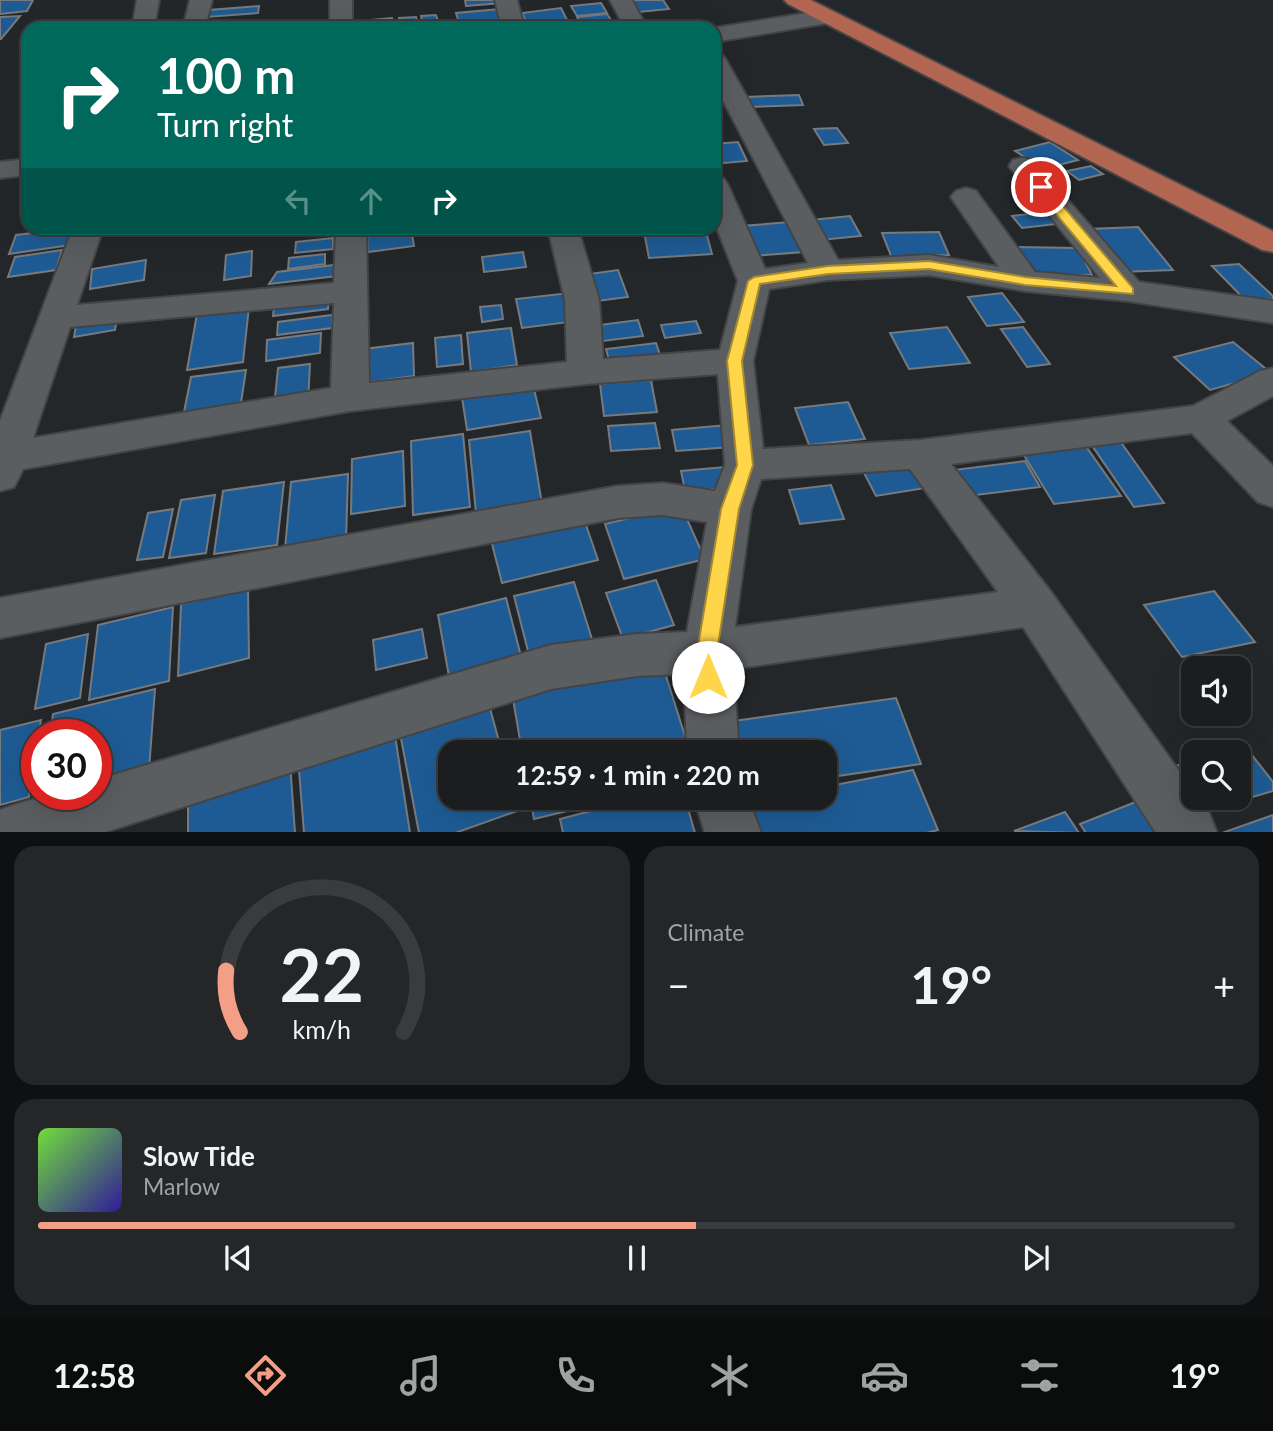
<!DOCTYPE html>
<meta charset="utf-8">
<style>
:root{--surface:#1b1d1f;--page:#242628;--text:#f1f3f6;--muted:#a0a2a4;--line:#393b3d;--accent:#f39f85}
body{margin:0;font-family:Lato,sans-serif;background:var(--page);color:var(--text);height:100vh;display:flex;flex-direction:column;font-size:26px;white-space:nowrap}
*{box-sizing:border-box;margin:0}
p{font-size:23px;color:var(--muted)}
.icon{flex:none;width:38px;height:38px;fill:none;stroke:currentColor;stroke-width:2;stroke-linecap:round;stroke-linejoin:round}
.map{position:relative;height:832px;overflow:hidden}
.details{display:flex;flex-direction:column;gap:14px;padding:14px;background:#0f1011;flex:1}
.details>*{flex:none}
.top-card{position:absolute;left:21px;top:21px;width:700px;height:214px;border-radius:21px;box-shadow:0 7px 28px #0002,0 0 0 2px var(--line);background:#00695c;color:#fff;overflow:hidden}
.fabs{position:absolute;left:1181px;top:656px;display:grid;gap:14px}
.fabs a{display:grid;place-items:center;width:70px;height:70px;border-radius:14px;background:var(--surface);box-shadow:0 7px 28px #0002,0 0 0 2px var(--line);font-size:35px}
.speed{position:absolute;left:21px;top:719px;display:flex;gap:14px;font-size:35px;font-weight:700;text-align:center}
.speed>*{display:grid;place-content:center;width:91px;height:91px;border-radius:50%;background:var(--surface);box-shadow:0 7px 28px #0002,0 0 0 2px var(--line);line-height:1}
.speed .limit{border:10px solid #d22;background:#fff;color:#111}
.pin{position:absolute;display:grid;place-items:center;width:60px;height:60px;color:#fff;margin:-30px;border:4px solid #fff;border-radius:50%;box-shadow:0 2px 7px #0007}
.me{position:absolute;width:77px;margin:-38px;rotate:0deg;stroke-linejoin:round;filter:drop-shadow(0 0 5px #0008)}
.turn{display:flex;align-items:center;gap:24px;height:147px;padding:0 21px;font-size:32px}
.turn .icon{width:91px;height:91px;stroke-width:2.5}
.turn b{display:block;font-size:49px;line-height:60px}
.lanes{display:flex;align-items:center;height:66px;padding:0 21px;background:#0003;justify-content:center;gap:35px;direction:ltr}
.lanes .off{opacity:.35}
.big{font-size:52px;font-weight:700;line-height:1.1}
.details .tile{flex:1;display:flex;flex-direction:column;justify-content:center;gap:10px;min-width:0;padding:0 24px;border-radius:21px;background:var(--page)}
.details .dial{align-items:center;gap:0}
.dial svg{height:182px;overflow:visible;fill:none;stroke:var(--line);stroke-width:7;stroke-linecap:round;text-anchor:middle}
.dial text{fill:var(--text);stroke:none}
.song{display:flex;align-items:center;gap:21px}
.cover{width:84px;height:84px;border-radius:10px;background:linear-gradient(135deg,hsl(100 70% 55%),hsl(250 70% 35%))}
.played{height:7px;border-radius:4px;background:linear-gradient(90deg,var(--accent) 55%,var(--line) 55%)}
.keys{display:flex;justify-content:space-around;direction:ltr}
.heat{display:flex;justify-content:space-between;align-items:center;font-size:38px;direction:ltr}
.details .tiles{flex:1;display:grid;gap:14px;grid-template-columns:1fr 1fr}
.tile:last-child{grid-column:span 2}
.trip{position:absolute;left:438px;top:740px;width:399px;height:70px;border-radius:21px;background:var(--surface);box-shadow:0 7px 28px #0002,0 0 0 2px var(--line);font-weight:700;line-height:70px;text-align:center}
.tab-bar{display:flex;height:112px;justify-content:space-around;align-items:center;background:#0b0c0c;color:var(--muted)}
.tab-bar .icon{width:49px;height:49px}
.tab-bar .selected{color:var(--accent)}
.tab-bar b{font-size:32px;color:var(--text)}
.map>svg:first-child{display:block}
.building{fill:#1e5b94;stroke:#777a7d;stroke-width:2}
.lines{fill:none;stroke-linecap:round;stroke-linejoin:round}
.minor-casing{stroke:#424446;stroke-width:4}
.major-casing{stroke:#424446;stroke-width:4}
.minor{fill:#5b5e61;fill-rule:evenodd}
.major{fill:#b26651;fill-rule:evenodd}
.route{fill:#ffd54a;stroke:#a68a30;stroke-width:2}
</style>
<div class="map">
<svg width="1273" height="833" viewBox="0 0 1273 833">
<rect width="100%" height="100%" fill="#242729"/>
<g class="building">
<path d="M0,0H33L27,11L0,14Z"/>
<path d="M465,0H501L502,3L466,6Z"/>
<path d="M632,0H663L669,9L639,12Z"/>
<path d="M601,3L607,13L577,16L571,6Z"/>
<path d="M259,6L258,13L207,17L209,10Z"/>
<path d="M561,8L567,20L527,24L522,13Z"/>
<path d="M500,9L504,19L459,23L456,13Z"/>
<path d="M607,14L613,23L582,26L577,17Z"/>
<path d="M436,15L439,24L423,25L421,16Z"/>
<path d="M20,16L1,39H0V17Z"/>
<path d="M416,17L418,25L401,27L399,18Z"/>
<path d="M392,18L393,26L372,28L371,20Z"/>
<path d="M501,20L504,28H463L462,24Z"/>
<path d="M570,21L574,28H528L527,26Z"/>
<path d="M799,95L803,105L748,107L745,97Z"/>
<path d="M837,128L848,143L824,145L814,129Z"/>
<path d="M738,142L747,161L714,164V144Z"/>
<path d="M1050,142L1078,160L1043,169L1015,151Z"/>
<path d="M1091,166L1103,174L1079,180L1067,171Z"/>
<path d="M1045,212L1056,224L1022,228L1012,216Z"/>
<path d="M850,216L861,236L820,240L810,220Z"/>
<path d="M790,222L803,252L754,256L742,226Z"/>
<path d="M1138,227L1173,270L1120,272L1088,229Z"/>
<path d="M75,228L70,245L9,254L16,235Z"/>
<path d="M389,228H411L414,246L368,252L367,230Z"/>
<path d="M705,228L712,254L649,258L644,232Z"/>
<path d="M939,232L949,255L891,256L882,233Z"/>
<path d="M333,238V249L295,253L296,242Z"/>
<path d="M1015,247L1078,248L1092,275L1027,274Z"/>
<path d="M62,250L56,270L8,277L15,257Z"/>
<path d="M252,251L251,276L224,280L226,255Z"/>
<path d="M523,252L526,267L484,272L482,257Z"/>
<path d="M325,254V264L288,269L289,258Z"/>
<path d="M146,260L144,280L90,289L92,269Z"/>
<path d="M342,264L337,276L269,284L277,272Z"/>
<path d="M1239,264L1273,296V299L1247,302L1212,266Z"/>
<path d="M618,270L628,297L590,302L582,275Z"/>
<path d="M569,293L577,321L522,328L516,299Z"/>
<path d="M1002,293L1024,322L987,326L968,297Z"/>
<path d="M329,299L328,309L273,316L274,306Z"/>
<path d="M501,305L503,319L482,322L480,307Z"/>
<path d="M249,307L243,362L187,370L197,314Z"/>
<path d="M332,315V328L277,335L278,322Z"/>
<path d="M117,318L115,330L74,337L76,325Z"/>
<path d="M638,320L643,336L595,342L591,326Z"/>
<path d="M696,321L701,333L665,338L661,325Z"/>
<path d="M947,327L970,363L909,369L890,333Z"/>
<path d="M1023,327L1050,364L1027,367L1001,329Z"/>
<path d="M511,328L517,365L471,372L467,333Z"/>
<path d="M321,333L320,353L266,361L267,340Z"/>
<path d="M461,335L463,364L437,367L435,338Z"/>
<path d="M1233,342L1271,373L1210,390L1174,357Z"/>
<path d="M413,343L414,376L363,383L364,349Z"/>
<path d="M656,343L661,358L610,364L606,349Z"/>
<path d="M310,364L308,402L274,407L278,368Z"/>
<path d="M246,370L240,409L183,417L191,377Z"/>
<path d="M651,380L657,412L604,416L600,384Z"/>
<path d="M532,381L541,418L467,430L461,391Z"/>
<path d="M848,402L865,439L809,445L795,408Z"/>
<path d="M655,423L660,448L611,451L608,426Z"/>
<path d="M727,425L732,447L676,451L672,430Z"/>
<path d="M530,431L542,504L476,513L469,440Z"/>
<path d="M463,434L470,507L413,515L411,441Z"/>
<path d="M1120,441L1164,503L1134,507L1091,444Z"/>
<path d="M1085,445L1121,496L1054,504L1022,452Z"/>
<path d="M403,451L405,506L351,514L352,459Z"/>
<path d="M916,460L931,487L876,496L862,469Z"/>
<path d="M1025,461L1040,487L968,496L954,470Z"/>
<path d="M725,467L730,488L685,491L681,471Z"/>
<path d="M348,474L346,541L285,549L291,482Z"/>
<path d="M284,482L277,545L214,554L223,491Z"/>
<path d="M831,485L844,519L800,524L789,490Z"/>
<path d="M215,495L206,553L169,558L181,500Z"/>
<path d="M681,506L705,559L624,579L605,524Z"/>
<path d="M173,509L163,557L137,560L148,513Z"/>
<path d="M584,519L598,560L502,583L491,540Z"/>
<path d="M656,580L674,625L623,639L606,593Z"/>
<path d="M574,582L592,639L529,655L514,596Z"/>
<path d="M248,589L249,658L178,676L181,604Z"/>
<path d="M1214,591L1255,642L1182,657L1144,605Z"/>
<path d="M506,598L523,664L450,682L438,615Z"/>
<path d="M173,607L169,681L89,700L98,625Z"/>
<path d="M422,629L427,658L376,670L373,640Z"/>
<path d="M88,634L80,698L35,709L46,644Z"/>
<path d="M661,660L690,752H522L512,693Z"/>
<path d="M155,689L149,770L96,783V735H50L53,714Z"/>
<path d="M896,698L921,764L824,778V752H733L726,722Z"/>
<path d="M488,701L502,752H450V798H514L517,811L455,833H419L399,728Z"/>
<path d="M41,720L29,797L0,805V730Z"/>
<path d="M394,729L410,833H304L298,757Z"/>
<path d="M1245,746L1273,782V791L1198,813L1167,768L1194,761V798H1239V752H1222Z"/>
<path d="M290,762L295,833H188V792Z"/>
<path d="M913,770L938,830L926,833H747L739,803L765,798H824V787Z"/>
<path d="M530,798H621L534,819Z"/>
<path d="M641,798H685L695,833H563L560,819Z"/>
<path d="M1143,799L1168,833H1086L1080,824Z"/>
<path d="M1065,812L1079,833L1014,831Z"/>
<path d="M1273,815V833H1222Z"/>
</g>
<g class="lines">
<defs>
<g id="minor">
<path d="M137,0H159L154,28H132Z"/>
<path d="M190,0H212L205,28H183Z"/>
<rect x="330" y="0" width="22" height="28"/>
<path d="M495,0H517L524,28H502Z"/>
<path d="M610,0H632L647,28H625Z"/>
<path d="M826,10L834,12L837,17L834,22L714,42V28Z"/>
<path d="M714,53L722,55L726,60L838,260L929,255L999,267L951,197L956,191L966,188L976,191L1035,272L1100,278L1009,166L1013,160L1023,158L1033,160L1139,282L1273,301V323L1128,301L1025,291L929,275L828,280L769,289L753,361L763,449L921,440L1193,406L1260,371L1273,368V396L1227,421L1273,466V507L1258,502L1192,433L951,464L1051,592L1194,792V798H1198L1209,813L1217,833H1156L1023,627L733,669L739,752H687L684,674L637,676L551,689L102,833H0V810C36,796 58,794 96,794V780L551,645L637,634L687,632L707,522L663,515L618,518L0,638V598L618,486L663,483L715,491L725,465L718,374L586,384L350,411L23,469L14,487L0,491V421L73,228H103L77,305L334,283L336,228H366L369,383L567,362L565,300L548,228H578L599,300L603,359L720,350L738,281L714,221V176L724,179L728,185L765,269L808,263L714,83ZM334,303L331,388L33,438L70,327ZM910,469L998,592L735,627L751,509L761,479Z"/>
<path d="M28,159V175L0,178V162Z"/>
<path d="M694,798H748L761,833H705Z"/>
</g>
<path id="major" d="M784,0H811L1273,231V252L1262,250L788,4Z"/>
</defs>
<use href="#minor" class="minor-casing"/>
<use href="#major" class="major-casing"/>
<use href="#minor" class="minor"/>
<use href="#major" class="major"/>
</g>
<path class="route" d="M1041,183L1045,185L1133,288V294L1025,285L929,269L828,274L760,284L742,361L753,465L739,509L717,652L719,677L716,683L708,686L701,683L698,677L697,652L721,509L737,465L727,361L748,281L754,277L828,266L929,261L1025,277L1116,286L1036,190V185Z"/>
</svg>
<div class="fabs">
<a><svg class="icon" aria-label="sound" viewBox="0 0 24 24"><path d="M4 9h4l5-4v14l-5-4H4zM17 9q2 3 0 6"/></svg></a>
<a><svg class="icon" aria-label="search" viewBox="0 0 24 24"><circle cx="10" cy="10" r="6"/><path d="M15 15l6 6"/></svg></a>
</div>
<div class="speed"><div class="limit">30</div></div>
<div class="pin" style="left:1041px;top:187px;background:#d93025"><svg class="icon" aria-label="arrive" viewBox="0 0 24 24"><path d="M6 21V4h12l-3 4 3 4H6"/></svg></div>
<svg class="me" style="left:708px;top:677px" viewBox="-20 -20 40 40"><circle r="19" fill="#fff"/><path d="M0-13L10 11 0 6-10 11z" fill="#ffd54a"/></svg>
<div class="trip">12:59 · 1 min · 220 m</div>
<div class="top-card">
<div class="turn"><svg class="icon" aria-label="right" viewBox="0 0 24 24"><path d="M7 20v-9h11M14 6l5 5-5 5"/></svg><div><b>100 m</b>Turn right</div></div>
<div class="lanes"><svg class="icon off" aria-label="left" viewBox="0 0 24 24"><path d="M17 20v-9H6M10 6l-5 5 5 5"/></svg><svg class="icon off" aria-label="ahead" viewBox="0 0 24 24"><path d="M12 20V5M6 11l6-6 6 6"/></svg><svg class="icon" aria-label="right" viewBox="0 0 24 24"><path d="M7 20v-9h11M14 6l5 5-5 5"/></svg></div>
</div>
</div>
<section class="details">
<div class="tiles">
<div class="tile dial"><svg viewBox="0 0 100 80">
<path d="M14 69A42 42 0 1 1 86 69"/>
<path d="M14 69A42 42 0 0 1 8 42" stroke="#f39f85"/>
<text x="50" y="56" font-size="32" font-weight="700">22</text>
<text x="50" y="72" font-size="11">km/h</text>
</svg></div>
<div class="tile"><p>Climate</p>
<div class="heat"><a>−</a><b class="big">19°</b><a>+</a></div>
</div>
<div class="tile">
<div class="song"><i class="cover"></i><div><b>Slow Tide</b><p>Marlow</p></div></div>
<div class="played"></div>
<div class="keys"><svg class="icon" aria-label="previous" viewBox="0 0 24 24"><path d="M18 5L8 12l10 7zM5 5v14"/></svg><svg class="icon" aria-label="pause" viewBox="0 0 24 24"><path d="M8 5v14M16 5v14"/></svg><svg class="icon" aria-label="next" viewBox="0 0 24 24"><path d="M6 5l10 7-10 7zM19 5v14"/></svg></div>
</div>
</div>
</section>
<nav class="tab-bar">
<b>12:58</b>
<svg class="icon selected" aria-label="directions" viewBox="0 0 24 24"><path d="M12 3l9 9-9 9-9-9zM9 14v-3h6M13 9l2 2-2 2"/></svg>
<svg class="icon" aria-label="music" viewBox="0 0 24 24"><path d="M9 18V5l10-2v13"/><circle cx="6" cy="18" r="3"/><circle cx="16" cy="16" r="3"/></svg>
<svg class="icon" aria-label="phone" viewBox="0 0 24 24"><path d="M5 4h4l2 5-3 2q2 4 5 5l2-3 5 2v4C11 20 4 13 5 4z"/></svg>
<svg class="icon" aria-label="climate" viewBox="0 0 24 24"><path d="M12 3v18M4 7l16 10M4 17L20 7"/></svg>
<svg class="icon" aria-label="car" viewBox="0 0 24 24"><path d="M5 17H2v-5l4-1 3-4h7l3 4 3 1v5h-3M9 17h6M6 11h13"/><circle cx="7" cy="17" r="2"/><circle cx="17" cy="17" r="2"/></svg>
<svg class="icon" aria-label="filters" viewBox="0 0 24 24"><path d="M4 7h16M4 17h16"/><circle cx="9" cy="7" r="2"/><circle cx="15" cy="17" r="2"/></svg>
<b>19°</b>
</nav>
